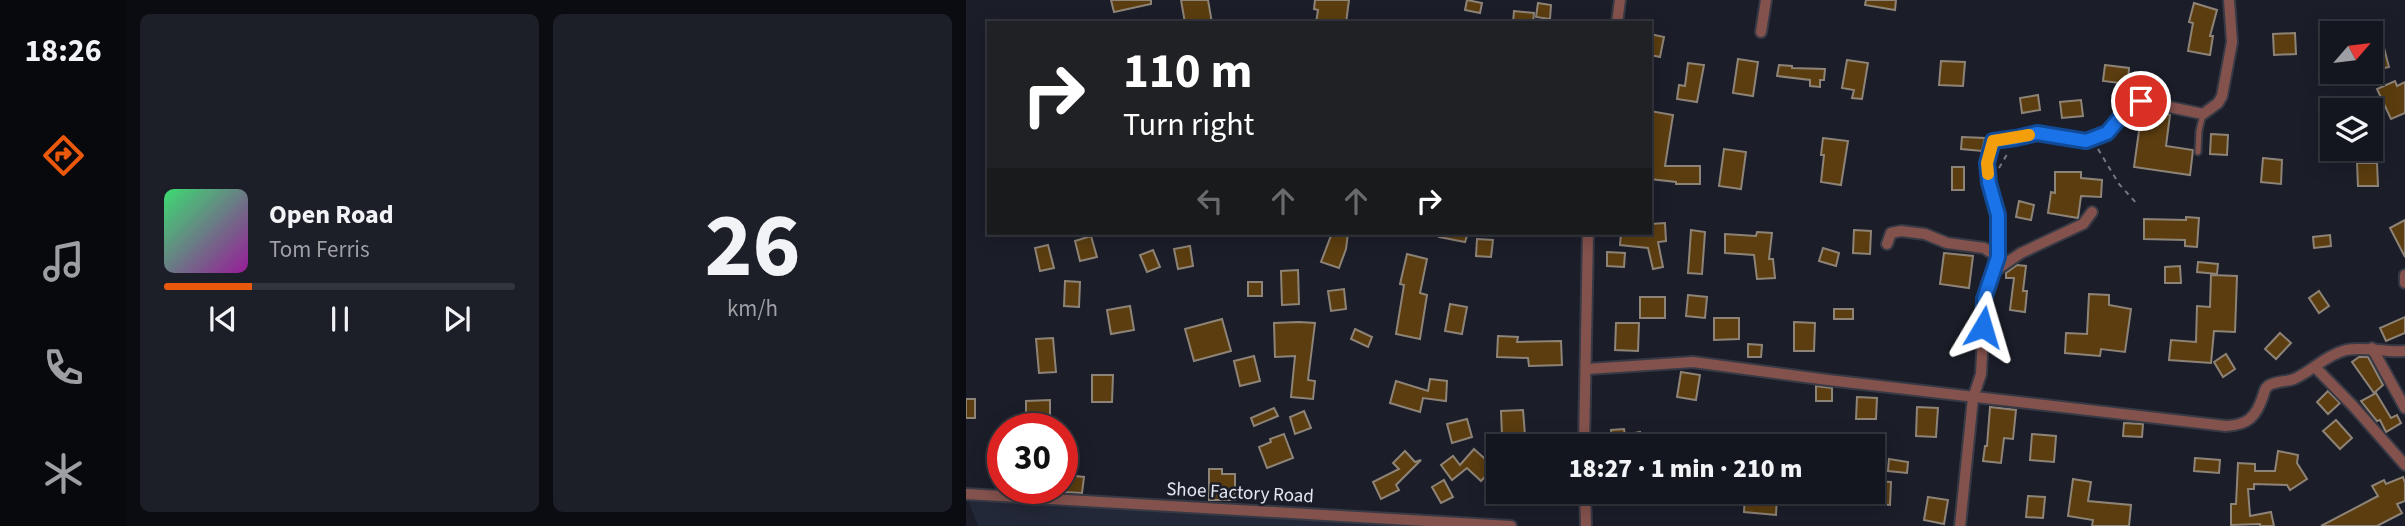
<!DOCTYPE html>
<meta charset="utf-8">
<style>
:root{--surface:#14161f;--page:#1d1f28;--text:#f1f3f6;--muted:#9d9fa4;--line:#33353d;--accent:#ea580c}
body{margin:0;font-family:"Source Sans 3",sans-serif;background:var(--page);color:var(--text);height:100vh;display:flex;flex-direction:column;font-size:26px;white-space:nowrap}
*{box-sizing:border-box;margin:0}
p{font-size:23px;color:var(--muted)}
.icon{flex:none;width:38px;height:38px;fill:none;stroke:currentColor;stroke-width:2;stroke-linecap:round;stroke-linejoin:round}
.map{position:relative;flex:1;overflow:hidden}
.drawer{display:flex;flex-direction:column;gap:14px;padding:14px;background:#0b0c11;width:840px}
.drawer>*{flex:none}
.hud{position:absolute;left:21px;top:21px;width:665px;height:214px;border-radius:0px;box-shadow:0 4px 18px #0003,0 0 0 2px var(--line);background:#202124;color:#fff;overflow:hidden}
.needle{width:46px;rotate:62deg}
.controls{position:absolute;left:1354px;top:21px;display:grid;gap:14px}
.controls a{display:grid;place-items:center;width:63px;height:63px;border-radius:0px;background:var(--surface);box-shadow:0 4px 18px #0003,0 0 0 2px var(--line);font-size:35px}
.speed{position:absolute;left:21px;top:413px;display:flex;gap:14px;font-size:35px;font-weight:700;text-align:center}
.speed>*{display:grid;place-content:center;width:91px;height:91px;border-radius:50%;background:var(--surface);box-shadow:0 4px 18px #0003,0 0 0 2px var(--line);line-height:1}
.speed .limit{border:10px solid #d22;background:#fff;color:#111}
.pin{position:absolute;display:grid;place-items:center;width:60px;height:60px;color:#fff;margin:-30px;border:4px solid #fff;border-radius:50%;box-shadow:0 2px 7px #0007}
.me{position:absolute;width:77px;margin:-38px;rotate:7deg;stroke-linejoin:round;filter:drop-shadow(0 0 5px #0008)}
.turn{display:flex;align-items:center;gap:24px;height:147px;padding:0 21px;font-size:32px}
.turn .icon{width:91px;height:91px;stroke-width:2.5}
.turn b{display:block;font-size:49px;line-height:60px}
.lanes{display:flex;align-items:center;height:66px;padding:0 21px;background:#0003;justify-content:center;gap:35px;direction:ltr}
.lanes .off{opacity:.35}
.drawer .card{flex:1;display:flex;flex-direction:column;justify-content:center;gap:10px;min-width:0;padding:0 24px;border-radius:10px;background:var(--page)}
.drawer .dial{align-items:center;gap:0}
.dial b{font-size:91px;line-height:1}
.song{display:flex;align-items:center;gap:21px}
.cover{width:84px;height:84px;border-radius:10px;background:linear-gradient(135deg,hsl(140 70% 55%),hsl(300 70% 35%))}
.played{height:7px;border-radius:4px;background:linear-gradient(90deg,var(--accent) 25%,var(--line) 25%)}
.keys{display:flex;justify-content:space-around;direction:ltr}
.drawer .tiles{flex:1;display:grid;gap:14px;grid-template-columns:repeat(2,1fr)}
.trip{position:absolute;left:520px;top:434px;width:399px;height:70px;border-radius:0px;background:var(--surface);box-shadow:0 4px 18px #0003,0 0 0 2px var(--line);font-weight:800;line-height:70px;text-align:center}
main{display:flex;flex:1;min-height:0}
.dock{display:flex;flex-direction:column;width:126px;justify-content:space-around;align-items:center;background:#08090c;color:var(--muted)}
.dock .icon{width:49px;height:49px}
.dock .selected{color:var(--accent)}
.dock b{font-size:32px;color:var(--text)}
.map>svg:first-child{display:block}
.built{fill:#232838}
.building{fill:#5b3d0f;stroke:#8e8377;stroke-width:2}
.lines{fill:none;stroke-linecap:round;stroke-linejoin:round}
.service-casing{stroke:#373a45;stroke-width:9}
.minor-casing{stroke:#373a45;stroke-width:14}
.path{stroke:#757882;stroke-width:2;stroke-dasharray:5 5;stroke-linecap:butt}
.service{stroke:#84524d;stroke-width:5}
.minor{stroke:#84524d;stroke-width:10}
.route-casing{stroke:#114b97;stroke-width:18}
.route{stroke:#1a73e8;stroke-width:12}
.slow{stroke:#f59e0b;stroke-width:12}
.labels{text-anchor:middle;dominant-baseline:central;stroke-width:5;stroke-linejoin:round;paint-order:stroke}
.street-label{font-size:19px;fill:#e5e7ef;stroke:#1b1e29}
</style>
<main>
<nav class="dock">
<b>18:26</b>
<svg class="icon selected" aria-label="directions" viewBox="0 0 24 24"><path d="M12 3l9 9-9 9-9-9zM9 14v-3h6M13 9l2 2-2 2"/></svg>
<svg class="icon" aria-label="music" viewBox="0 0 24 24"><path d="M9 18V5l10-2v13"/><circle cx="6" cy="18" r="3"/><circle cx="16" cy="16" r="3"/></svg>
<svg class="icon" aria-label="phone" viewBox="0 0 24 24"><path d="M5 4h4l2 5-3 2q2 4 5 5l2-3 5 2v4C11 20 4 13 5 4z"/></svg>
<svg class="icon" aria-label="climate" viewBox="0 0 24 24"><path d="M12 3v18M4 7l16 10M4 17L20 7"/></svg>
</nav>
<section class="drawer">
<div class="tiles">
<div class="card">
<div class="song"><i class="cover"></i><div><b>Open Road</b><p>Tom Ferris</p></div></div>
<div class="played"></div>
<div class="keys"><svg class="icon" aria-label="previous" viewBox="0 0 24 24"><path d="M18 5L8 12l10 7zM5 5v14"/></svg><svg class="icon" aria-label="pause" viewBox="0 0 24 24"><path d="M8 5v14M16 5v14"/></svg><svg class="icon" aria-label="next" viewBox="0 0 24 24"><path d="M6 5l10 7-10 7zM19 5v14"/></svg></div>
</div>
<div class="card dial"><b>26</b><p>km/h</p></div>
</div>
</section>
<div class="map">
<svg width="1439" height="526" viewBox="0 0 1439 526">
<rect width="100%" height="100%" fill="#1b1e29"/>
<path class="built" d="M1,497L481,526H12Z"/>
<g class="building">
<path d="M145,0H185V4L148,12Z"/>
<path d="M215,0H242L246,23H219Z"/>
<path d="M349,0H383L380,23H350L352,10L348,9Z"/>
<path d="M501,0L516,3L514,13L499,10Z"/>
<path d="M900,0H930L929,10L899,5Z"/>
<path d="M572,3L585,5L584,19L570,17Z"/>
<path d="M1228,3L1251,10L1244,36H1247L1244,55L1222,51L1227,23L1223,22Z"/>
<path d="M548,11L568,13L567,23H547Z"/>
<path d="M1329,33L1330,54L1308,55L1307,34Z"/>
<path d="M684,34L698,37L694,57L684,55Z"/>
<path d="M1416,40L1423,67L1409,70L1405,43Z"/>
<path d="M772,59L792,62L787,96L767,93Z"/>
<path d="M881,60L902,63L896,99L886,98L888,90L876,88Z"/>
<path d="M975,61L999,62L997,86L973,85Z"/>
<path d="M722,63L738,65L731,102L711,99L713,85L719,86Z"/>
<path d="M813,65L826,66V68L859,69L858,80H854V87L844,86V80L811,76Z"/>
<path d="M1139,65L1163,68L1162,84L1137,81Z"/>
<path d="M1429,81L1431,86L1439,82V113L1425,119L1411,89Z"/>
<path d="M1072,95L1074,110L1056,113L1054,98Z"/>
<path d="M1115,100L1117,116L1096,118L1094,102Z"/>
<path d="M1176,109L1204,115L1200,146L1227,150L1224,175L1168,167Z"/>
<path d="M684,111L707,115L699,166H734V184H710V182L684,179Z"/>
<path d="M1245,134L1262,135L1261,155L1244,154Z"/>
<path d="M996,137L1019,138L1016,151L995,149Z"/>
<path d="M857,138L882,141L875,185L855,182L858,155H855Z"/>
<path d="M758,149L780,152L775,189L753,186Z"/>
<path d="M1297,158L1316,160L1315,184L1295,182Z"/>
<path d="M1391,163H1411L1412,186H1392Z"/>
<rect x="986" y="167" width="12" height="23"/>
<path d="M1089,172H1115V178L1136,180L1135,197L1115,196L1112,218L1082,213L1085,192L1089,193Z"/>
<path d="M1053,201L1068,205L1065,220L1050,217Z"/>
<path d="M1220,217L1233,218L1231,247L1219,246V240L1178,239V219L1220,220Z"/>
<path d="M1439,220V257L1424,228Z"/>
<path d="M699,223L700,241L692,242L697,267L687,269L682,248L654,245L655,233H684V224Z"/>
<path d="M725,230L739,232L736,274L722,273Z"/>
<path d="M888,230L905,231L904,254L887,253Z"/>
<path d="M791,232L806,233L803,259H807L809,278L791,279L788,255L759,253V234L790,236Z"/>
<path d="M366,233H382L380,249L373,268L355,262Z"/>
<path d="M474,233H502L499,242L473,237Z"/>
<path d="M1364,235L1365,246L1348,248L1347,237Z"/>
<path d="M125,236L131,257L114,261L109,241Z"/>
<path d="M511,239L527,240L525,257L510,256Z"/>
<path d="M82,245L88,268L74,271L69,248Z"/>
<path d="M224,246L227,266L212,269L208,249Z"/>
<path d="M857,248L873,253L870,266L853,261Z"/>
<path d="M187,250L194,267L181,272L174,255Z"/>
<path d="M641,252L659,253L658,267L641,266Z"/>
<path d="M978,253L1007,256L1003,288L974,284Z"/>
<path d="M441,254L461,259L454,293L461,295L454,339L430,334L438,285L434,284Z"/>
<path d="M1232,262L1252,264L1251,274L1231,272Z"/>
<path d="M1051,265L1060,266L1057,291H1061L1059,312L1044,310L1048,278H1040V273Z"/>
<path d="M1214,266L1215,283H1199V267Z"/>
<path d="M332,270L333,304L316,305L315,271Z"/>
<path d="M1245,275L1271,276L1269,332L1248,331L1245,363L1203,360L1205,340L1230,342L1231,306L1244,307Z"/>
<path d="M99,281L114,282L113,307L98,306Z"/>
<rect x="282" y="282" width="14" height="14"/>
<path d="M378,289L380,309L365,311L362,291Z"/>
<path d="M1353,291L1363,306L1353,313L1343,298Z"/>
<path d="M1123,294L1143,295V305L1165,309L1159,352L1135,349L1134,356L1099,353L1100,333L1121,334Z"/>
<path d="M722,295L741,297L739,318L720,316Z"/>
<rect x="674" y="297" width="25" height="21"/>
<path d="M484,304L501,307L496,334L479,331Z"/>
<path d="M164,306L168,330L145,334L141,310Z"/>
<rect x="868" y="309" width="19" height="10"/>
<path d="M1439,317V333L1420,341L1414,328Z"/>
<path d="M748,318H773V339L748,340Z"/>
<path d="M256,319L265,351L228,361L219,329Z"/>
<path d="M333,322L349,323L342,380L349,381L347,399L325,397L329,356L309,357L308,323Z"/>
<path d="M828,322L849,323L848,351H828Z"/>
<path d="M650,323H673L672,351L649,350Z"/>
<path d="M389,329L406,337L402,347L385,339Z"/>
<path d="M1314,333L1325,343L1310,359L1299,349Z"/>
<path d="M532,336L552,337L551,342L595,341L596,365L563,366L562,358L531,357Z"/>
<path d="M87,338L90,372L73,373L70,339Z"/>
<path d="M782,344L796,345L795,357H782Z"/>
<path d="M1260,354L1269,369L1257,377L1248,362Z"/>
<path d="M288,356L294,381L274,386L268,361Z"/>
<path d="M1393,357H1402L1417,385L1408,393L1386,362Z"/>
<path d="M715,372L734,375L730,400L711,397Z"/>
<path d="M126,375H147L146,402H126Z"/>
<path d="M464,379L481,381L480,401L457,398L454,412L424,403L430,381L462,391Z"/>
<path d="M850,386L866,388V401H850Z"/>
<path d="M1362,391L1374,403L1362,414L1351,402Z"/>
<path d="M1410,393L1425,418L1431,415L1435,423L1420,432L1414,420L1411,421L1395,401Z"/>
<path d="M891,397L911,398L910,419H890Z"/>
<rect x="0" y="399" width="9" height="19"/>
<path d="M84,400V429H66L67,419H60V401Z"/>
<path d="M951,407L972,408L970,437L950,436Z"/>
<path d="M1024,407L1050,410L1047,439L1038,438L1035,463L1017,461L1019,446H1021Z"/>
<path d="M308,408L312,416L288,426L285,418Z"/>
<path d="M557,410L559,435L536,436L535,411Z"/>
<path d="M338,411L345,428L329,434L324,417Z"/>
<path d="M501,419L506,437L486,443L481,424Z"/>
<path d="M1370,420L1386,438L1374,449L1357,431Z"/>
<path d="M1158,423L1177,424L1176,437L1157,436Z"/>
<path d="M658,429L659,435L674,432L677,446H647L645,430Z"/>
<path d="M318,434L327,458L301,468L293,447L305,442L304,439Z"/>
<path d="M1066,434L1090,436L1088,462L1064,460Z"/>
<path d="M508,449L528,467L515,481L501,468L486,480L475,465L487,456L494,465Z"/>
<path d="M439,451L449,462L455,460L430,485L433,490L415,499L407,482L433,469L427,463Z"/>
<path d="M1312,451L1332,455L1331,463L1341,479L1324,490L1321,485L1288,484V489H1282L1284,516L1305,512L1308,526H1294V524L1265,525V504H1270L1272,463L1289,464V471H1309Z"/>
<path d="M1229,458L1254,460L1253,473L1228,471Z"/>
<path d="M923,459L942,462L941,473L922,471Z"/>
<path d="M243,469H256V474H269V500H243Z"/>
<path d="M100,475L118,477L116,493L98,492Z"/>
<path d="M1437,477L1439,483V501L1431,504L1436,513L1411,526H1355L1412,496L1406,486L1418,480L1420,484Z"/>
<path d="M1107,479L1125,482L1122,501L1165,505L1163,526H1126L1127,520L1102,516Z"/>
<path d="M478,480L487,497L475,503L466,487Z"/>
<path d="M906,481L925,482L924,505L900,503L901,492H906Z"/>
<path d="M664,492H694L695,497L666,501Z"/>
<path d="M701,492H717L719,502L703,504Z"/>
<path d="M779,494L811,496L810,515L778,512Z"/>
<path d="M1062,496L1079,497L1077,518L1060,517Z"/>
<path d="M962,497L982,500L978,524L958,520Z"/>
</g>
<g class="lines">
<defs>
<path id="service" d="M1232,152L1233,131L1237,114"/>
<g id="minor">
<path d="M651,23L654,0"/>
<path d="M795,32L800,0"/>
<path d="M921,244L925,233L935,231L959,234L981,243L1018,248L1032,257"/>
<path d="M1029,271L1055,253L1117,224L1126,212"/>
<path d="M1439,275V283"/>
<path d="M1406,348L1439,408"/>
<path d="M1349,367L1388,407L1439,465"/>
<path d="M621,369L727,362L862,380L1260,426C1282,425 1290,417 1297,396C1299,391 1298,389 1302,386C1308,381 1320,382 1328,379C1346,371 1360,355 1380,350C1400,346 1419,353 1439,351"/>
<path d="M618,446L622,233"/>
<path d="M619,492L620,526"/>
<path d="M0,494L545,526"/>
<path d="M994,526L1007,398L1015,374L1019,299L1032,257V215L1023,183L1021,163L1027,141L1050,138L1071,133L1120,141L1141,133L1163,107L1175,101L1237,114L1252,103L1256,96L1266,42L1263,0"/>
</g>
</defs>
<use href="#service" class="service-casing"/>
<use href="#minor" class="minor-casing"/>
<g class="path">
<path d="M1132,149L1153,184L1172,205"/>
<path d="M1033,168L1043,151"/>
</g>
<use href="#service" class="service"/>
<use href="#minor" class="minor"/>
</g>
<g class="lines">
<defs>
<path id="route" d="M1017,327L1018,299L1032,257V215L1023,183L1021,163L1027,141L1050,138L1071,133L1120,141L1141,133L1163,107L1175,101"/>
</defs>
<use href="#route" class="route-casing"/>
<use href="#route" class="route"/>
<path class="slow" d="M1022,174L1021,163L1027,141L1063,135"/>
</g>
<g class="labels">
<g class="street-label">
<text transform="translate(274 493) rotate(3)">Shoe Factory Road</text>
</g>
</g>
</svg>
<div class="controls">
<a><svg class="needle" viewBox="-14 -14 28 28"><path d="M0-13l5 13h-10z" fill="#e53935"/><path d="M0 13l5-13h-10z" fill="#9d9fa4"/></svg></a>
<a><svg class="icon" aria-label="layers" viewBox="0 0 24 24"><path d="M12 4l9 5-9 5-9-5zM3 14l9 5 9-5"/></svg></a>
</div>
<div class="speed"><div class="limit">30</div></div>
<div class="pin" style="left:1175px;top:101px;background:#d93025"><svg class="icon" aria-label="arrive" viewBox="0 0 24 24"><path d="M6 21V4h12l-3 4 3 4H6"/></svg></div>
<svg class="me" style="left:1017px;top:327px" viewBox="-20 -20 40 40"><path d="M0-17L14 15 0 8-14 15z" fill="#1a73e8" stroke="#fff" stroke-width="4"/></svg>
<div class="trip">18:27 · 1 min · 210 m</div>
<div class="hud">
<div class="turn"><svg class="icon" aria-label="right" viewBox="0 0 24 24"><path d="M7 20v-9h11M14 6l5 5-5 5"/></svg><div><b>110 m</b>Turn right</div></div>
<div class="lanes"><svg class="icon off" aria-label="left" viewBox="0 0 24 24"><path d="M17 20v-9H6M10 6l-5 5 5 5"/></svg><svg class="icon off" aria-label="ahead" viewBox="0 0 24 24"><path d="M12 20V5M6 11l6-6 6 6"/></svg><svg class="icon off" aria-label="ahead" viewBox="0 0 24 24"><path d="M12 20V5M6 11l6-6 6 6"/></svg><svg class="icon" aria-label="right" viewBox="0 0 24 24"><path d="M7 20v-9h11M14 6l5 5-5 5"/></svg></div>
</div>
</div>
</main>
